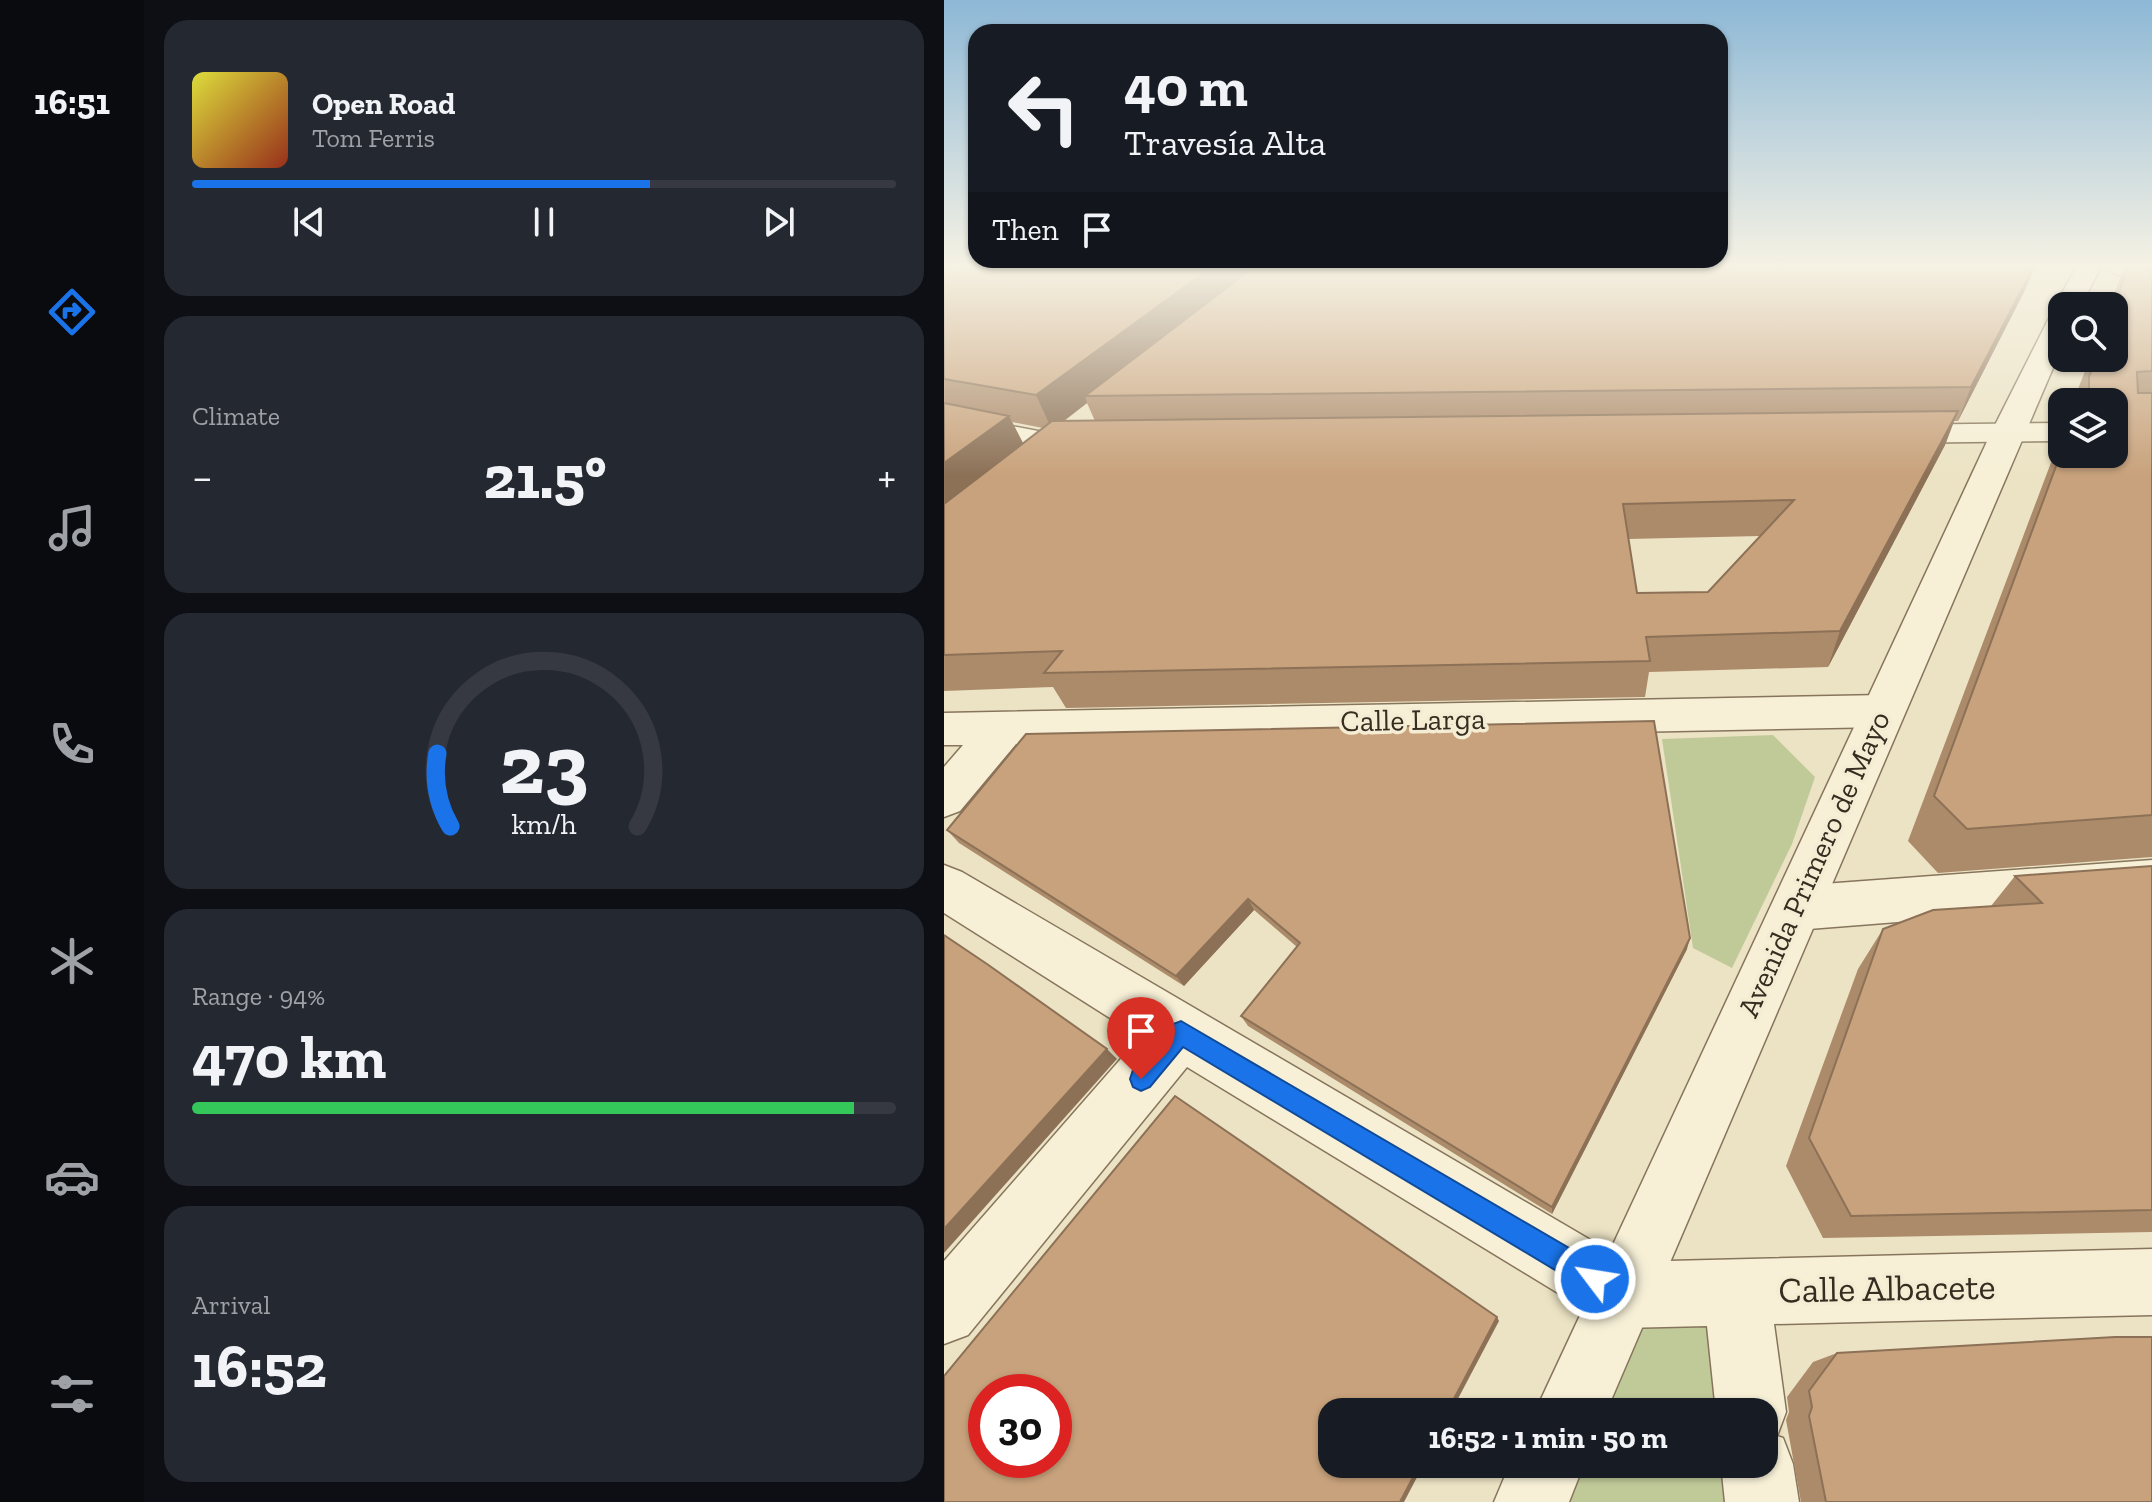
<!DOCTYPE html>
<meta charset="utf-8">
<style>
:root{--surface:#171b24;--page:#242831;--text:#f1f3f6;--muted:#9ea1a6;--line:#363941;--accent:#1a73e8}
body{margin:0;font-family:"Zilla Slab",serif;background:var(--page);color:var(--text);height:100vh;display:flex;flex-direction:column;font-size:30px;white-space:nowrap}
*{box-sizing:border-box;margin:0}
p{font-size:26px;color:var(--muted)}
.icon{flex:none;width:44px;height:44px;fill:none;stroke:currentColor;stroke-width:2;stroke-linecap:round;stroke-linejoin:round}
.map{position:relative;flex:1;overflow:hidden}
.panel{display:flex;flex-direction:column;gap:20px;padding:20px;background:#0d0f14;width:800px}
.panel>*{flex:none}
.hud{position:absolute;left:24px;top:24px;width:760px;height:244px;border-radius:24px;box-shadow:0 2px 6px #0004;background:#171b24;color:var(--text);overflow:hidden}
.controls{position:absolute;left:1104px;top:292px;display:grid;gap:16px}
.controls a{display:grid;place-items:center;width:80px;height:80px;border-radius:16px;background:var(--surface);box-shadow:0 2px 6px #0004;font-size:40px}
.speed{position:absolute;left:24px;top:1374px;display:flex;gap:16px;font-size:40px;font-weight:700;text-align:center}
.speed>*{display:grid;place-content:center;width:104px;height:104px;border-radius:50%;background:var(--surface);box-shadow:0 2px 6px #0004;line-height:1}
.speed .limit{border:12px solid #d22;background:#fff;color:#111}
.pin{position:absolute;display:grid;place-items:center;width:68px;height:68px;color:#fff;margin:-82px -34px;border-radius:50% 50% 50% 0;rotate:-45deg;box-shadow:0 0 8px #0007}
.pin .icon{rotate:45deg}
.me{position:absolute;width:88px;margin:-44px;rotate:301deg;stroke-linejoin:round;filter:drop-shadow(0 0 6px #0008)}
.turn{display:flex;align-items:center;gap:28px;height:168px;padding:0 24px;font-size:36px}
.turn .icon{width:104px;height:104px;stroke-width:2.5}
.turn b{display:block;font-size:56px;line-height:68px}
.then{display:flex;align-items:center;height:76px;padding:0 24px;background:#0003;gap:16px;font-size:30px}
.big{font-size:60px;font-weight:800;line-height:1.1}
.panel .widget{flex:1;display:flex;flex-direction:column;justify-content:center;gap:12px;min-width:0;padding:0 28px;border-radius:24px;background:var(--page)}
.panel .dial{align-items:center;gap:0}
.dial svg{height:208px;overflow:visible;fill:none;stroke:var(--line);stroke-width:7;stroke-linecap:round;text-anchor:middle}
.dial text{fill:var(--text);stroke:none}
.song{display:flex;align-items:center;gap:24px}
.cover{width:96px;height:96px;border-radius:12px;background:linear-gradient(135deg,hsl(60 70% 55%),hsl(10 70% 35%))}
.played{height:8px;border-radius:4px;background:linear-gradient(90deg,var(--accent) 65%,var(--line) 65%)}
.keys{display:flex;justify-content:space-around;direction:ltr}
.heat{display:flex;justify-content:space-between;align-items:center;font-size:44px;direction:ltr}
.charge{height:12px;border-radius:6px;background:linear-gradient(90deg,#34c759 94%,var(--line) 0)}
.trip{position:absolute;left:374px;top:1398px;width:460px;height:80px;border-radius:24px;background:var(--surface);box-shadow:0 2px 6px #0004;font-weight:800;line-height:80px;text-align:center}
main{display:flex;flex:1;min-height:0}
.dock{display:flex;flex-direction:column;width:144px;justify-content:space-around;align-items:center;background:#090b0e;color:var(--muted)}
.dock .icon{width:56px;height:56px}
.dock .on{color:var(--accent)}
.dock b{font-size:36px;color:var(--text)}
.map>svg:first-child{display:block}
.green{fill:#c0ca99}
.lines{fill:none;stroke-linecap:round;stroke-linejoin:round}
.minor-casing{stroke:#86755c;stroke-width:3}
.tertiary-casing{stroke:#86755c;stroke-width:3}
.minor{fill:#f7f0d7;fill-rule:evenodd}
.tertiary{fill:#f7f0d7;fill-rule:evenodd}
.wall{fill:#ac8b6b;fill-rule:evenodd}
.shaded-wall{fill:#8c7157}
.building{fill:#c8a27c;stroke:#8c7157;stroke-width:2;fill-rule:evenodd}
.route{fill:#1a73e8;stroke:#114b97;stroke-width:2}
.labels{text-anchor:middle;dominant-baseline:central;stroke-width:7;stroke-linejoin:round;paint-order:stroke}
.street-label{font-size:30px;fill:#372c1f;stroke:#f4edd4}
.near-street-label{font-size:36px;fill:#372c1f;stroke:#f4edd4}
</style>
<main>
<nav class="dock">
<b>16:51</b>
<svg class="icon on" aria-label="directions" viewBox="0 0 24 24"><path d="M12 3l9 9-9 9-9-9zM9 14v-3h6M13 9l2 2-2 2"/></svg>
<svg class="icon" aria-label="music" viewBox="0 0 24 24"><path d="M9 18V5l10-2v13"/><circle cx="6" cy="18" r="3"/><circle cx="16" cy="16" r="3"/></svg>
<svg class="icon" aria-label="phone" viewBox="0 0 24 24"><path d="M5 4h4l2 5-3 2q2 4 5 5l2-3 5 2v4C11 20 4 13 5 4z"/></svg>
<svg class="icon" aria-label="climate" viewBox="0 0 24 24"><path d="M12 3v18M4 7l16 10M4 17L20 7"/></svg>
<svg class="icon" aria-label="car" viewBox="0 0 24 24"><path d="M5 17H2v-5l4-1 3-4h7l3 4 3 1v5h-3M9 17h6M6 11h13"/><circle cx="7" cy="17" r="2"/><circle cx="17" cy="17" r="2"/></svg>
<svg class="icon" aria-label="filters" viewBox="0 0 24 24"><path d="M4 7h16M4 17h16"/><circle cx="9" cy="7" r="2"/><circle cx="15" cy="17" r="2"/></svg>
</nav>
<section class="panel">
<div class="widget">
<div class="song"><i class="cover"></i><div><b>Open Road</b><p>Tom Ferris</p></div></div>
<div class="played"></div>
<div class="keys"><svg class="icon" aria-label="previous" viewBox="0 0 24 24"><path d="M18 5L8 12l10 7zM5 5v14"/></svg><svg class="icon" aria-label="pause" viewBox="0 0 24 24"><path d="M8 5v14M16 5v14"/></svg><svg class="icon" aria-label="next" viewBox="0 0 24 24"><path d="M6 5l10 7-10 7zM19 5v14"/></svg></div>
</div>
<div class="widget"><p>Climate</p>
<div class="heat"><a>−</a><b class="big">21.5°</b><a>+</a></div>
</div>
<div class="widget dial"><svg viewBox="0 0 100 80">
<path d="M14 69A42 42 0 1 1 86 69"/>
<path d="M14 69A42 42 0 0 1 9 41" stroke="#1a73e8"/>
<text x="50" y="56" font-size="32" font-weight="700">23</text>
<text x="50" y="72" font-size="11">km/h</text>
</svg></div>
<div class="widget"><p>Range · 94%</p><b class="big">470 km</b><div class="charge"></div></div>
<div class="widget"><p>Arrival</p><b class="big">16:52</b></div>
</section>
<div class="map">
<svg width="1208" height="1502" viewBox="0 0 1208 1502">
<rect width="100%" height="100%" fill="#ece3c4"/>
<g class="green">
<path d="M829,735L871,777L848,844L788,968L749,948L718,739Z"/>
<path d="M792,1292L807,1412H626L678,1295Z"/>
<path d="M604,1464H813L818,1502H587Z"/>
</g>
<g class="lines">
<defs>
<g id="minor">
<path d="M273,264L370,265L379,267L382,272L379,277C347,285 308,277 276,269Z"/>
<path d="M1158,264C1176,264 1195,261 1208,274V297C1197,294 1195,288 1187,281C1178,274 1166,274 1158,264Z"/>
<path d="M0,413L115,435L154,437L159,444L154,451C110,462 45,440 0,431Z"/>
<path d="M1118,423V441L944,443L933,441L928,434L933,427L944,425Z"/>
<path d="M939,695L954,700L960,711L954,722L939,727L72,744L16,811L0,817V767L19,745H0V713Z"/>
<path d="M1208,860V902L852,930L834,924L827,908L834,892L852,886Z"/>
<path d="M0,865L18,872L684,1262L1208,1249V1315L830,1324L842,1412L833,1436L839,1438L849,1464L855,1502H781L777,1464H820V1412H772L763,1326L678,1328L655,1318L243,1067L24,1335L0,1344V1261L196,1037L0,913Z"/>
</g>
<g id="tertiary">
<path d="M1134,264H1158L1137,306H1118V347L662,1412H591L1047,433L1105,318L1114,311L1111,306Z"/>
<path d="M566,1464H640L625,1502H550Z"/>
</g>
</defs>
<use href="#minor" class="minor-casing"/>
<use href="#tertiary" class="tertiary-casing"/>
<use href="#minor" class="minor"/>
<use href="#tertiary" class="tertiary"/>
</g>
<g class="wall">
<path d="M0,264H303L304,272L1090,268L1081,290L1014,421H1010L1001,445L884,667L705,672L701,697L122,708L109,687L0,691ZM143,403L151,421H120ZM68,422L99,428L79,443ZM816,536L764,592L693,593L684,539Z"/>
<path d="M1182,264H1208V857L994,873L964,841L1114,444L1118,436V454L1170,402H1129L1146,358H1170V306H1165Z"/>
<path d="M3,830L743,949L608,1214L304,1026L297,1016L353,947L310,910L240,986L15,843Z"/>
<path d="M1208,866V1232L879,1238L842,1166L914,969L939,929L1047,906L1071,876Z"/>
<path d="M893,1353L1208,1502H857L842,1420L845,1412L843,1397L869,1362Z"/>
</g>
<g class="shaded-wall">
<path d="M272,264H303L306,277L141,396L143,403L108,430L92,395Z"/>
<path d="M1086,264H1092L1081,290L1014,421L1027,387Z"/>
<path d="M1014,411L1001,445L884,667L896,631Z"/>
<path d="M65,416L83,451L0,515V463Z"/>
<path d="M304,899L310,910L240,986L232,976Z"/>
<path d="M746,938L743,949L608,1214V1207Z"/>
<path d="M163,1049L173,1059L0,1253V1229Z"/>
<path d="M553,1317L555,1321L507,1412H503Z"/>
<path d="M476,1464H480L460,1502H456Z"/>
</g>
<g class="building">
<path d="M0,264H272L92,395L0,379Z"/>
<path d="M314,264H1091L1027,387L141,396Z"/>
<path d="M1185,264H1208V371L1193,372L1194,393H1208V815L1023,829L990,796L1118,450V454H1170V402H1136L1138,396L1145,393V377L1152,358H1170V307Z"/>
<path d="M0,403L65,416L0,463Z"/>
<path d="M1014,411L896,631L702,637L706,661L100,673L118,651L0,655V504L108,421ZM850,500L764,592L693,593L679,504Z"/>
<path d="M710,721L746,938L608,1207L297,1016L356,943L304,899L232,976L3,830L82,734Z"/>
<path d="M1208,866V1210L907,1216L865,1138L939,929L989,910L1098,903L1071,876Z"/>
<path d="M0,935L43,964L163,1049L0,1229Z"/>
<path d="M231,1096L553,1317L503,1412H388V1464H476L456,1502H0V1376ZM42,1392H110V1460H42Z"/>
<path d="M1171,1337H1208V1502H882L865,1416L868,1407L865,1391L893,1353Z"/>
</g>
<linearGradient id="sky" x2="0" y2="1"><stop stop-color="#8db8d6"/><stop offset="0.56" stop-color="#f6f2e4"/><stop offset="1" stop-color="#f6f2e4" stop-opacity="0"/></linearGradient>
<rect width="1208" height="475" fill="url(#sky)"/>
<path class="route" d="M237,1021L661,1269L665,1279L661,1288L651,1292L641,1288L239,1047L206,1087L197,1091L189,1087L186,1079L189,1070L229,1024Z"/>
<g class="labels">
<g class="street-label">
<text transform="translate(469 720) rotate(-1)">Calle Larga</text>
<text transform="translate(870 864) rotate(-66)">Avenida Primero de Mayo</text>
</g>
<g class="near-street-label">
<text transform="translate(943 1288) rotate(-1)">Calle Albacete</text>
</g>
</g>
</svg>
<div class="controls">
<a><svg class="icon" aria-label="search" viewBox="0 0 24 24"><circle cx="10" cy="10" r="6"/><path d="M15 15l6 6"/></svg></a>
<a><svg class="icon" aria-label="layers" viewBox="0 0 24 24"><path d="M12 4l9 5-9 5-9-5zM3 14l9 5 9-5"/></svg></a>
</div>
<div class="speed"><div class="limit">30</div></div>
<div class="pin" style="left:197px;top:1079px;background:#d93025"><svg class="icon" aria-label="arrive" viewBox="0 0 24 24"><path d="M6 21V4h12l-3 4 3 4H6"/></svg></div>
<svg class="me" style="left:651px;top:1279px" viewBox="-20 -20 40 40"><circle r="17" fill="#1a73e8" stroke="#fff" stroke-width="3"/><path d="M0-11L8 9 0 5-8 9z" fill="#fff"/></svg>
<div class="trip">16:52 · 1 min · 50 m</div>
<div class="hud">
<div class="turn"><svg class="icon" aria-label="left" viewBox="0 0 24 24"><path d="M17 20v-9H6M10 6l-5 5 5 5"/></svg><div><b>40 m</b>Travesía Alta</div></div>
<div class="then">Then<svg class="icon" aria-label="arrive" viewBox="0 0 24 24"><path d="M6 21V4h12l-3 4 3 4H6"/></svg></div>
</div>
</div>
</main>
